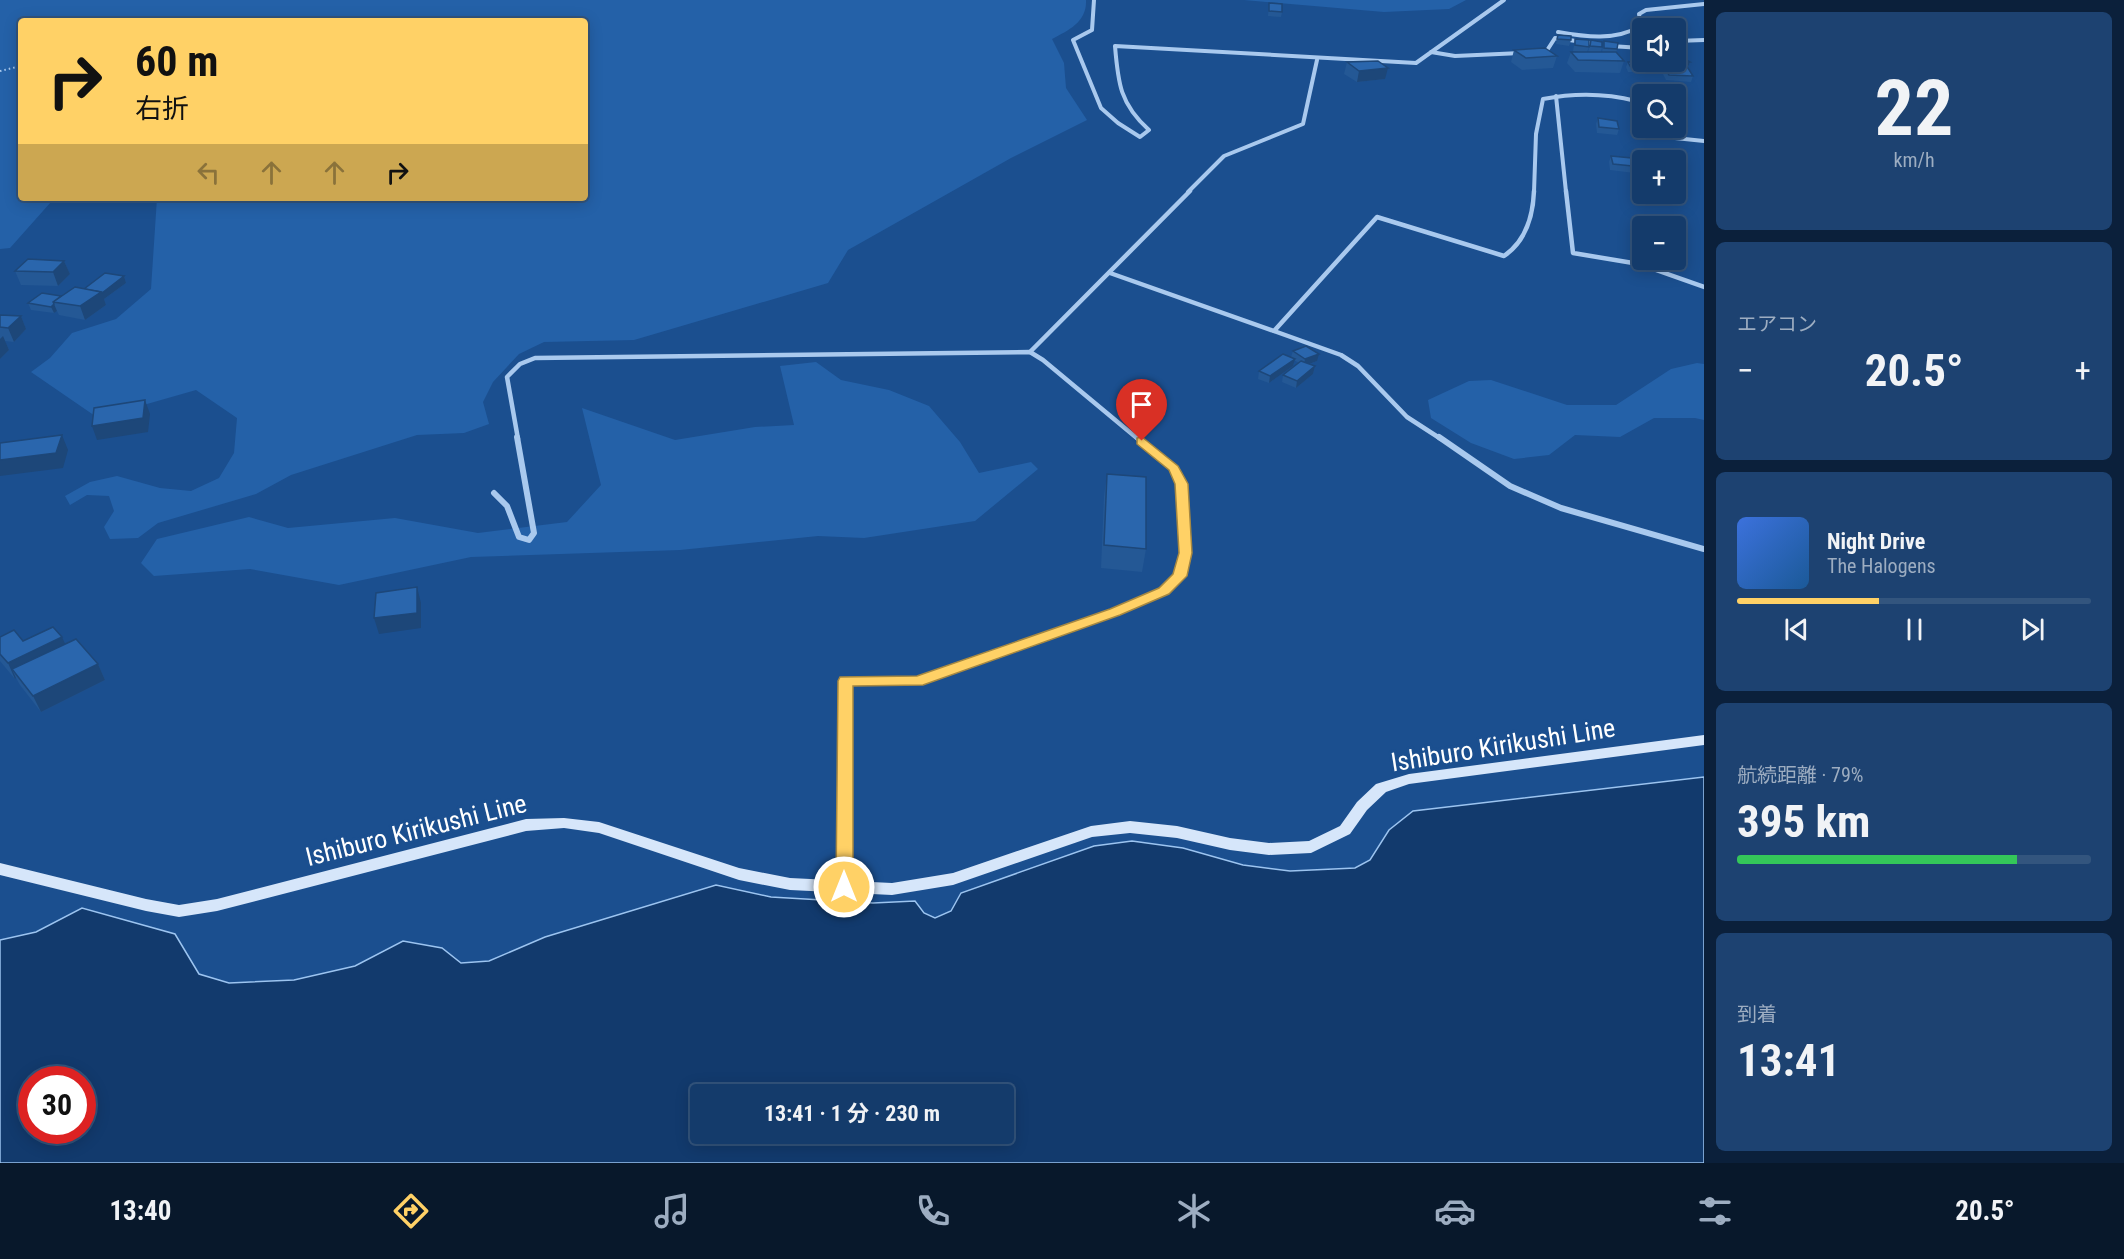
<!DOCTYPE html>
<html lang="ja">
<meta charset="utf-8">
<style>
:root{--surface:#143b6b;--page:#1d4271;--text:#f1f3f6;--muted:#9dadc1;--line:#33557e;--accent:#ffd166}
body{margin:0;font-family:"Roboto Condensed","Noto Sans JP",sans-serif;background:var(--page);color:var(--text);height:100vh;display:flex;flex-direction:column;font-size:22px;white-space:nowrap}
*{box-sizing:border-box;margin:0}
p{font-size:20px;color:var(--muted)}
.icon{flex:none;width:33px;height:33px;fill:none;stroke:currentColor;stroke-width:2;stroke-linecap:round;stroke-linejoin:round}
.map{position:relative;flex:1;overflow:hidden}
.drawer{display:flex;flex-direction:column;gap:12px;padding:12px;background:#0b203b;width:420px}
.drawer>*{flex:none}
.banner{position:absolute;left:18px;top:18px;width:570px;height:183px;border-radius:6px;box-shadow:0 3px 15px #0003,0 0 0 2px var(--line);background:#ffd166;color:#111;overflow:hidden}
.buttons{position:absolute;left:1632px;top:18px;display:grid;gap:12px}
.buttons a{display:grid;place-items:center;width:54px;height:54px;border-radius:6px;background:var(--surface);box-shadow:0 3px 15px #0003,0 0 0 2px var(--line);font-size:30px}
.speed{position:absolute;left:18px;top:1066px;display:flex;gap:12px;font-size:30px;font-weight:700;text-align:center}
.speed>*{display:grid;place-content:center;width:78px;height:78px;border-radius:50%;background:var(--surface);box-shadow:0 3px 15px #0003,0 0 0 2px var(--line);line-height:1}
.speed .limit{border:9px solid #d22;background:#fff;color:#111}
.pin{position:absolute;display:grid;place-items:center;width:51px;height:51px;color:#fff;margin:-62px -26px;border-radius:50% 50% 50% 0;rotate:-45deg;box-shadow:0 0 6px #0007}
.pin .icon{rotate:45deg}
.me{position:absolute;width:66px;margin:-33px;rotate:0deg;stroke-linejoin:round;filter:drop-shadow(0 0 4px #0008)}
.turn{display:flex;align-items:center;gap:21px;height:126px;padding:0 18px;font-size:27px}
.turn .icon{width:78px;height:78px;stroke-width:2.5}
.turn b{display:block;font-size:42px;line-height:51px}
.lanes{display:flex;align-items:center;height:57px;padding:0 18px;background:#0003;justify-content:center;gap:30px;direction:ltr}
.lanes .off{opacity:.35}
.big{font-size:45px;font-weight:700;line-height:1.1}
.drawer .widget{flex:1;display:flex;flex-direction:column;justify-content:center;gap:9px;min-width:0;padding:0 21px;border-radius:9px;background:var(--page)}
.drawer .dial{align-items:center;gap:0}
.dial b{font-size:78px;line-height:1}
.song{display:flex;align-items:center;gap:18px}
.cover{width:72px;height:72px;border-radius:9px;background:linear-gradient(135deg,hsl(220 70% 55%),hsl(210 70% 35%))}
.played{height:6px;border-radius:3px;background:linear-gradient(90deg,var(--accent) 40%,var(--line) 40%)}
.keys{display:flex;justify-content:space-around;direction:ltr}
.heat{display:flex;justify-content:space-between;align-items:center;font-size:33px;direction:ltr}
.charge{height:9px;border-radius:4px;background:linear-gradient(90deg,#34c759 79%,var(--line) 0)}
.trip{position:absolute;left:690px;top:1084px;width:324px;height:60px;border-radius:6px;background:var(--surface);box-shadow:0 3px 15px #0003,0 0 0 2px var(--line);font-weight:700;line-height:60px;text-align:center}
.tab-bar{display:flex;height:96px;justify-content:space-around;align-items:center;background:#08182b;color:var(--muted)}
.tab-bar .icon{width:42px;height:42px}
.tab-bar .active{color:var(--accent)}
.tab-bar b{font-size:27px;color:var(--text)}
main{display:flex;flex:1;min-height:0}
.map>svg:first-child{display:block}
.green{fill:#2461a8}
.water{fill:#123a6d;stroke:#9cc4f0;stroke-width:1.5;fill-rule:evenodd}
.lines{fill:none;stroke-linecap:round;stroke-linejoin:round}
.path{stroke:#a9c9ee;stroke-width:2;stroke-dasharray:1.5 3;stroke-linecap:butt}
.minor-far3{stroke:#a9c9ee;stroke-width:4}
.minor-far2{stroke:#a9c9ee;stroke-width:4.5}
.minor-far1{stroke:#a9c9ee;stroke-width:6}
.minor{stroke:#a9c9ee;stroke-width:8}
.secondary{fill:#d6e6fa;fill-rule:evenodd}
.wall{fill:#245895}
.shaded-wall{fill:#1d4779}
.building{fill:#2a66ad;stroke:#1d4779;stroke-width:1.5}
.route{fill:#ffd166;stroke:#a68842;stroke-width:1.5}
.labels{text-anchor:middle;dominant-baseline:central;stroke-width:6;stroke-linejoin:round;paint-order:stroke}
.near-street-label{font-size:26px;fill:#fff;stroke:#1b4f8f}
</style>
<main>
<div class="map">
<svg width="1704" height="1163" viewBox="0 0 1704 1163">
<rect width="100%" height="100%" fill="#1b4f8f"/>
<g class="green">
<path d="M0,0H1086C1087,22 1069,30 1052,39L1064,63L1066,88L1087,120L1011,158L848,250L828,283L634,340L544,342L519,354L493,382L483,402L489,424L464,433L417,435L291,475L256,494L158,523L138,538L110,539L104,527L114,511L109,496L87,495L70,505L65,496L90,482L117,476L160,488L191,491L219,478L234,453L237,418L196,390L98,418L31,372L50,358L72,333L116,319L151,289L157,198H585V21H21V198H144L51,202L10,248L0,249Z"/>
<path d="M1244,0H1466L1449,9L1384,12Z"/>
<path d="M816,362L841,380L889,390L929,406L960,442L979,473L1031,462L1038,469L975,521L864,538L818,536L680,550L471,557L339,585L250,569L154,576L141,563L157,539L249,517L288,528L395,518L478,533L567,522L601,485L582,408L675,440L755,427L794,425L780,366Z"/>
<path d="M1697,363L1704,364V420L1695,418H1654L1620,437L1575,435L1549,455L1514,459L1471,443L1431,418L1428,400L1469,381L1491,380L1567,405H1616L1671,369Z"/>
</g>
<path class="water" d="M1704,777V1163H0V940L36,932L82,908L175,934L199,974L229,983L294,980L355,966L403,941L442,948L461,963L489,961L545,937L716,885L771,897L873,903L915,901L924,913L935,918L951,911L961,893L1094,846L1132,841L1183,848L1243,865L1290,871L1355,868L1370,860L1389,830L1413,811ZM32,1080H82V1131H32ZM700,1095H1004V1134H700Z"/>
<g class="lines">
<path class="path" d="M0,71L21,66"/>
<g class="minor-far3">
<path d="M1094,0L1092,30L1073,40L1101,108L1118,123L1140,137L1149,130C1120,104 1118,83 1115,46L1416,63L1504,0"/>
<path d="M1558,32C1586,37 1615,41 1641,26L1639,14L1646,10L1704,4"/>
<path d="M1676,41L1704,40"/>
<path d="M1610,46L1642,48"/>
<path d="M1431,52L1455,56L1521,53"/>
<path d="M1540,52H1546L1555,38L1597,44"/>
<path d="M1556,96L1566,192"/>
<path d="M1644,128L1646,135L1704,141"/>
<path d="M1188,192L1224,156L1303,124L1317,60"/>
<path d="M1534,192L1536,134L1543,99C1574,93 1605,93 1636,101L1642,123"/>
</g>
<g class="minor-far2">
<path d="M1566,191L1573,253L1639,264L1704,287"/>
<path d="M1110,273L1274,331L1377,217L1504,256C1526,241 1533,217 1534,191"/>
<path d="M1274,331L1341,355L1358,366L1407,417L1441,439"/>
<path d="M1030,352L1190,191"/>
<path d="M518,439L507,377L520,364L535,358L1030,352L1043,360L1138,439"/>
</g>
<g class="minor-far1">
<path d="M1439,437L1510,486L1561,508L1704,549"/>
<path d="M494,493L507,506L519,537L529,540L534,533L517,437"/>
<path d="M845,756V681L918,682L1115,612L1164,591L1180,576L1185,553L1181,485L1174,468L1137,437"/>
</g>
<path class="minor" d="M844,887L845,754"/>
<path class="secondary" d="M1704,735V745L1409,784L1386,792L1367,810L1350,834L1311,853L1269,855L1230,850L1177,838L1130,833L1092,837L953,885L892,895L790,890L739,880L599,833L564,828L526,831L217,911L179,917L146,911L0,875V863L146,899L179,905L217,899L526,819L564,818L599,822L739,868L790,878L892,883L953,873L1091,826L1130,821L1177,826L1230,838L1269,843L1309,841L1340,826L1357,802L1376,784L1409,774Z"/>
</g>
<g class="wall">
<path d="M1269,3L1282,12L1281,17L1268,16Z"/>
<path d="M1558,35L1571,40L1569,46L1556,44Z"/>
<path d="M1575,39L1589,47L1587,52H1588L1591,40L1602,47L1601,52H1602L1604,41L1617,49L1616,53L1624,61L1620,73L1575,72L1567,63L1571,52H1578L1573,51Z"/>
<path d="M1676,46L1682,49L1680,55H1676L1678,58L1690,62L1688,67L1685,68L1693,76L1691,82L1666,80L1662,72L1664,66L1677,67L1672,65V63L1667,64L1663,62H1676Z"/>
<path d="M1514,50L1557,56L1553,68L1522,70L1511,62Z"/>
<path d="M1347,62L1385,79L1357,82L1344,74Z"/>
<path d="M1628,62L1638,66L1636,72H1628L1626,67Z"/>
<path d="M1598,118L1619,129L1617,135L1597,133L1596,124Z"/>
<path d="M1611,156L1642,160V174L1610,170L1609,162Z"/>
<path d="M64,261L70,274L58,286L21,285L15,271Z"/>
<path d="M124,276L126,283L104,299L106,305L85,320L59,315L57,311L54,313L31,310L28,303L61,296Z"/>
<path d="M0,315L21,316L26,329L14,342L5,341L9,350L0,359Z"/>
<path d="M1293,351L1317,361L1310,364L1315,366L1313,374L1296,388L1282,382L1283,375L1299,363L1294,360L1293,366L1269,383L1258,379L1259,371L1291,357Z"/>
<path d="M1107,474L1146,549L1142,572L1101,568L1104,496Z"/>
<path d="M0,637L23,641L65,644L98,664L105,680L41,712L20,685L16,678L15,679L0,661Z"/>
</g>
<g class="shaded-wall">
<path d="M1682,49L1680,55H1676V50Z"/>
<path d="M1690,62L1688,67L1679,69L1681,63Z"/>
<path d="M1388,68L1385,79L1357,82L1359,71Z"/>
<path d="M64,261L70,274L58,286L53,272Z"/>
<path d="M124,276L126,283L104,299L106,305L85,320L80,306Z"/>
<path d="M54,304L57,311L54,313L51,307Z"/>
<path d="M21,316L26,329L14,342L8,328Z"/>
<path d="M3,336L9,350L0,359V339Z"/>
<path d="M1319,354L1317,361L1304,366L1305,359Z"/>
<path d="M1295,359L1293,366L1269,383L1270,376Z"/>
<path d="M1315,366L1313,374L1296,388L1297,381Z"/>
<path d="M145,400L150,414L148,432L97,440L92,426Z"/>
<path d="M62,435L68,450L63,468L0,476V460Z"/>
<path d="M417,587L421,603V628L379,634L374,618Z"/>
<path d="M62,637L69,652L12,669L16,678L15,679L8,663Z"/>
<path d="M98,664L105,680L41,712L33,696Z"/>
</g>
<g class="building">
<path d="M1269,3L1282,4V12L1269,11Z"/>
<path d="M1558,35L1571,36V40L1557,39Z"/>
<path d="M1575,39L1589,40V47L1575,45Z"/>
<path d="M1591,40L1602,42V47L1590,46Z"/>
<path d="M1604,41L1618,43L1617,49L1604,48Z"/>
<path d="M1676,46L1682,49L1676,50Z"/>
<path d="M1545,48L1557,56L1526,58L1514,50Z"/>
<path d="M1571,52H1616L1624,61L1578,60Z"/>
<path d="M1683,58L1690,62L1681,63L1676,60V59Z"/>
<path d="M1378,61L1388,68L1359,71L1347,62Z"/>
<path d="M1628,62H1636L1638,66H1630Z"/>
<path d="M1664,66L1688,68L1693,76L1669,75Z"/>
<path d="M1598,118L1617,121L1619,129L1599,127Z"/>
<path d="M1611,156L1642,159V167L1613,164Z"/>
<path d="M28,259L64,261L53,272L15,271Z"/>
<path d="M105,273L124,276L102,293L101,292L84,289Z"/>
<path d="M75,287L101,292L80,306L53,302Z"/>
<path d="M42,293L61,296L53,302L54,304L51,307L28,303Z"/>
<path d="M0,315L21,316L8,328L0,327Z"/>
<path d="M1306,346L1319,354L1305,359L1293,351Z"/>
<path d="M1283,354L1295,359L1270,376L1259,371Z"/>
<path d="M1301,361L1315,366L1297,381L1283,375Z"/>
<path d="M145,400L143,418L92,426L94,408Z"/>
<path d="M62,435L56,453L0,460V443Z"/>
<path d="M1107,474L1146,477V549L1104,545Z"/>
<path d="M417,587V613L374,618L376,593Z"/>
<path d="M53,627L62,637L8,663L0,654V637L14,630L23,641Z"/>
<path d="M76,639L98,664L33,696L12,669Z"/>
</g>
<path class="route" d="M1142,437L1178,466L1188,484L1192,553L1187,576L1169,594L1120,615L923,685L853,686V887L851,891L844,893L838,891L836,887L838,681L840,677L917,676L1110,609L1159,588L1173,574L1179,553L1175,484L1169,470L1137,444V438Z"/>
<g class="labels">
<g class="near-street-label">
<text transform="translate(1503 745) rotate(-9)">Ishiburo Kirikushi Line</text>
<text transform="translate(416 830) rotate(-14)">Ishiburo Kirikushi Line</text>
</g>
</g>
</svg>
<div class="buttons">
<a><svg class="icon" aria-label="sound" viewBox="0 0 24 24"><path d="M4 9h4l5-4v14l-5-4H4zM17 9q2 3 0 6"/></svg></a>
<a><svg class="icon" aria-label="search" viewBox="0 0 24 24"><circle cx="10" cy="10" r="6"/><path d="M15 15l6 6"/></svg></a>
<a>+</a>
<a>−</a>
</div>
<div class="speed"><div class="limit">30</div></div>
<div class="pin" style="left:1142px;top:441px;background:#d93025"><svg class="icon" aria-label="arrive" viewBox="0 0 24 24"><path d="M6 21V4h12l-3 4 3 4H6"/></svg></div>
<svg class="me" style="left:844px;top:887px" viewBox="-20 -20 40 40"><circle r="17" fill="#ffd166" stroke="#fff" stroke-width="3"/><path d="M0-11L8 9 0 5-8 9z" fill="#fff"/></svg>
<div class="trip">13:41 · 1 分 · 230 m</div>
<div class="banner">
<div class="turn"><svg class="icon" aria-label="right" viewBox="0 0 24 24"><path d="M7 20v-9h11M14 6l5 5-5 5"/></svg><div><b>60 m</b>右折</div></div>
<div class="lanes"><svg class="icon off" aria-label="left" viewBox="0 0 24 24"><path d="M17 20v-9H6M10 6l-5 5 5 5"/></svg><svg class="icon off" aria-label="ahead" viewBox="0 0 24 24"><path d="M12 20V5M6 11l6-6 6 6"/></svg><svg class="icon off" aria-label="ahead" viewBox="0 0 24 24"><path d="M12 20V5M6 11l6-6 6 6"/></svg><svg class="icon" aria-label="right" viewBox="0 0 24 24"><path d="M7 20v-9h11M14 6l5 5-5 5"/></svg></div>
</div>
</div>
<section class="drawer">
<div class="widget dial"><b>22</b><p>km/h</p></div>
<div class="widget"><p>エアコン</p>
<div class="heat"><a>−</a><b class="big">20.5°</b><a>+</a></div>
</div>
<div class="widget">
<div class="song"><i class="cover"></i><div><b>Night Drive</b><p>The Halogens</p></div></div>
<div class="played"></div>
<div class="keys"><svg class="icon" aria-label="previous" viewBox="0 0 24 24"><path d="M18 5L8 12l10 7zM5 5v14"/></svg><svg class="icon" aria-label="pause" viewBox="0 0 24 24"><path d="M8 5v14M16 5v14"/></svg><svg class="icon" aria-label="next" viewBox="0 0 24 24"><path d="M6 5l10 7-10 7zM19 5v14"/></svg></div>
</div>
<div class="widget"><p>航続距離 · 79%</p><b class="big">395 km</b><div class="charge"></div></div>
<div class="widget"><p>到着</p><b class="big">13:41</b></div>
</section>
</main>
<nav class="tab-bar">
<b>13:40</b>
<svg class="icon active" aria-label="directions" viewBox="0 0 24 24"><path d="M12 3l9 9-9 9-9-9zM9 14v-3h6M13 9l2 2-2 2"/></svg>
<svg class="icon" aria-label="music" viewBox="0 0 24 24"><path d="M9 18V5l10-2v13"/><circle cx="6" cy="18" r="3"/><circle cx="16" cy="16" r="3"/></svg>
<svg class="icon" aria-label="phone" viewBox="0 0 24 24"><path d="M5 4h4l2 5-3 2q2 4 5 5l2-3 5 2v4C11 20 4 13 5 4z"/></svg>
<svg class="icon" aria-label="climate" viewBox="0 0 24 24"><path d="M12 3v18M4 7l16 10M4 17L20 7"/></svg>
<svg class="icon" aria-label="car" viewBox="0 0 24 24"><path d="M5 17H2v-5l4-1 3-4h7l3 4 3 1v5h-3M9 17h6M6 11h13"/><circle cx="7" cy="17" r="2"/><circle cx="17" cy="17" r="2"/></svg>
<svg class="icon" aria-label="filters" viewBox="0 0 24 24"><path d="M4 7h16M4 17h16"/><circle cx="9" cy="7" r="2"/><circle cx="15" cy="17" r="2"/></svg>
<b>20.5°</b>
</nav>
